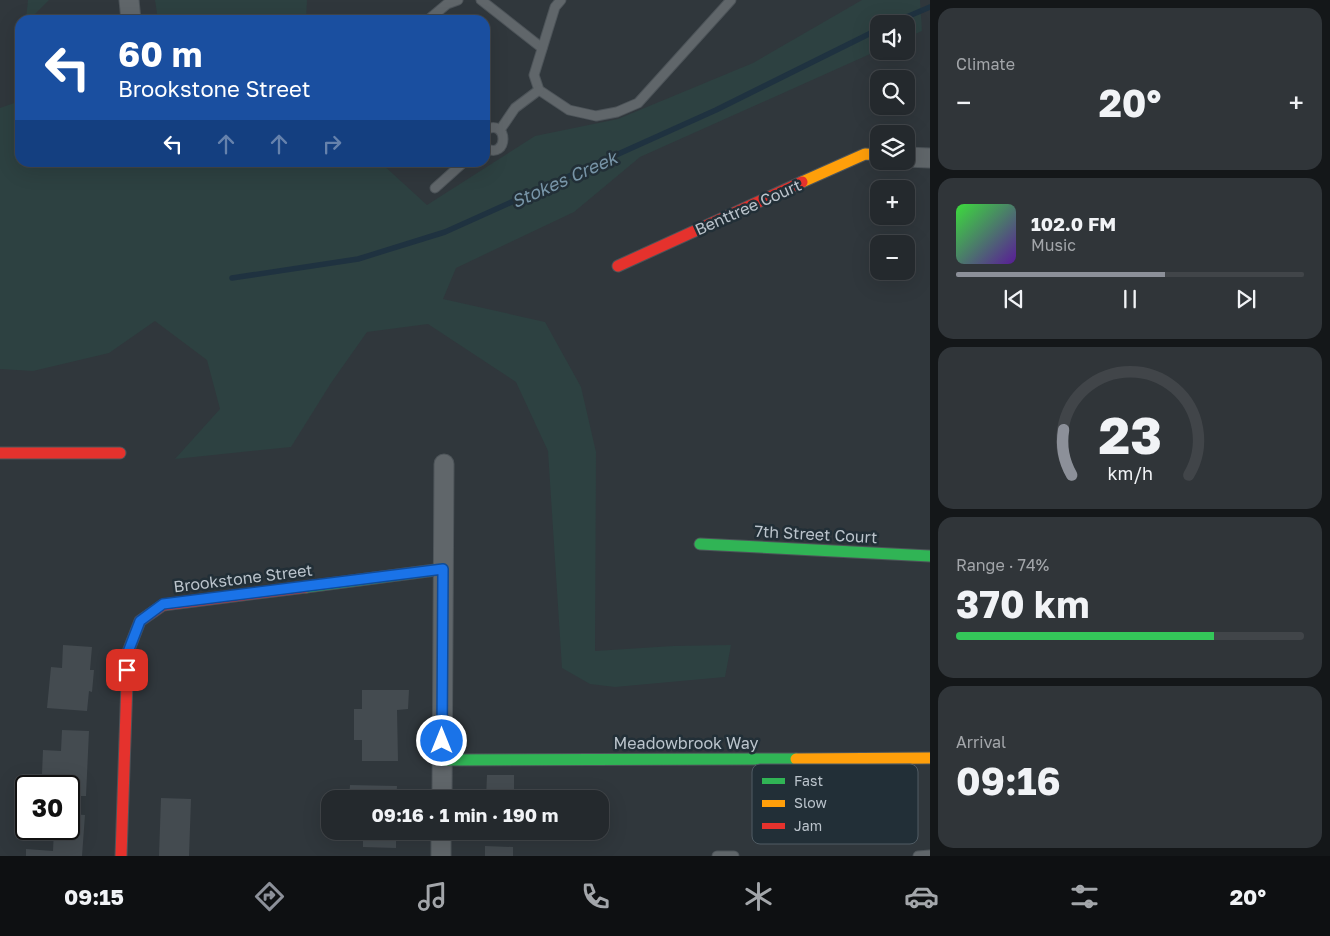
<!DOCTYPE html>
<meta charset="utf-8">
<style>
:root{--surface:#24292d;--page:#303539;--text:#f1f3f6;--muted:#a3a6aa;--line:#414549;--accent:#8c9099}
body{margin:0;font-family:"Golos Text",sans-serif;background:var(--page);color:var(--text);height:100vh;display:flex;flex-direction:column;font-size:19px;white-space:nowrap}
*{box-sizing:border-box;margin:0}
p{font-size:16px;color:var(--muted)}
.icon{flex:none;width:28px;height:28px;fill:none;stroke:currentColor;stroke-width:2;stroke-linecap:round;stroke-linejoin:round}
.map{position:relative;flex:1;overflow:hidden}
.sheet{display:flex;flex-direction:column;gap:8px;padding:8px;background:#141719;width:400px}
.sheet>*{flex:none}
.hud{position:absolute;left:15px;top:15px;width:475px;height:152px;border-radius:15px;box-shadow:0 5px 20px #0002,0 0 0 1px var(--line);background:#1a4fa0;color:#fff;overflow:hidden}
.controls{position:absolute;left:870px;top:15px;display:grid;gap:10px}
.controls a{display:grid;place-items:center;width:45px;height:45px;border-radius:10px;background:var(--surface);box-shadow:0 5px 20px #0002,0 0 0 1px var(--line);font-size:25px}
.speed{position:absolute;left:15px;top:775px;display:flex;gap:10px;font-size:25px;font-weight:700;text-align:center}
.speed>*{display:grid;place-content:center;width:65px;height:65px;border-radius:50%;background:var(--surface);box-shadow:0 5px 20px #0002,0 0 0 1px var(--line);line-height:1}
.speed .limit{border:2px solid #111;border-radius:8px;background:#fff;color:#111}
.pin{position:absolute;display:grid;place-items:center;width:42px;height:42px;color:#fff;margin:-21px;border-radius:10px;box-shadow:0 2px 8px #0006}
.me{position:absolute;width:55px;margin:-28px;rotate:0deg;stroke-linejoin:round;filter:drop-shadow(0 0 4px #0008)}
.turn{display:flex;align-items:center;gap:18px;height:105px;padding:0 20px;font-size:22px}
.turn .icon{width:65px;height:65px;stroke-width:2.5}
.turn b{display:block;font-size:35px;line-height:42px}
.lanes{display:flex;align-items:center;height:48px;padding:0 20px;background:#0003;justify-content:center;gap:25px;direction:ltr}
.lanes .off{opacity:.35}
.big{font-size:38px;font-weight:700;line-height:1.1}
.sheet .tile{flex:1;display:flex;flex-direction:column;justify-content:center;gap:8px;min-width:0;padding:0 18px;border-radius:15px;background:var(--page)}
.sheet .dial{align-items:center;gap:0}
.dial svg{height:130px;overflow:visible;fill:none;stroke:var(--line);stroke-width:7;stroke-linecap:round;text-anchor:middle}
.dial text{fill:var(--text);stroke:none}
.song{display:flex;align-items:center;gap:15px}
.cover{width:60px;height:60px;border-radius:8px;background:linear-gradient(135deg,hsl(120 70% 55%),hsl(270 70% 35%))}
.played{height:5px;border-radius:2px;background:linear-gradient(90deg,var(--accent) 60%,var(--line) 60%)}
.keys{display:flex;justify-content:space-around;direction:ltr}
.heat{display:flex;justify-content:space-between;align-items:center;font-size:28px;direction:ltr}
.charge{height:8px;border-radius:4px;background:linear-gradient(90deg,#34c759 74%,var(--line) 0)}
.trip{position:absolute;left:321px;top:790px;width:288px;height:50px;border-radius:15px;background:var(--surface);box-shadow:0 5px 20px #0002,0 0 0 1px var(--line);font-weight:700;line-height:50px;text-align:center}
.tab-bar{display:flex;height:80px;justify-content:space-around;align-items:center;background:#0e1012;color:var(--muted)}
.tab-bar .icon{width:35px;height:35px}
.tab-bar .active{color:var(--accent)}
.tab-bar b{font-size:22px;color:var(--text)}
main{display:flex;flex:1;min-height:0}
.map>svg:first-child{display:block}
.green{fill:#2d4141}
.lines{fill:none;stroke-linecap:round;stroke-linejoin:round}
.stream{stroke:#1f3240;stroke-width:5.5}
.building{fill:#444b50}
.lane-casing{stroke:#4d5459;stroke-width:11}
.street-casing{stroke:#4d5459;stroke-width:21}
.fast-casing{stroke:#4d5459;stroke-width:13}
.slow-casing{stroke:#4d5459;stroke-width:13}
.jam-casing{stroke:#4d5459;stroke-width:13}
.lane{stroke:#60666a;stroke-width:9}
.street{stroke:#60666a;stroke-width:19}
.fast{stroke:#30b455;stroke-width:11}
.slow{stroke:#ff9f0a;stroke-width:11}
.jam{stroke:#e5322d;stroke-width:11}
.route-casing{stroke:#114b97;stroke-width:12}
.route{stroke:#1a73e8;stroke-width:9}
.labels{text-anchor:middle;dominant-baseline:central;stroke-width:5;stroke-linejoin:round;paint-order:stroke}
.street-label{font-size:16px;fill:#bbc4cc;stroke:#222f37}
.water-label{font-size:18px;font-style:italic;fill:#7794a7;stroke:#222f37}
.key{fill:#222f37;stroke:#505c64;stroke-width:1}
.key-label{font-size:14px;fill:#bbc4cc}
</style>
<main>
<div class="map">
<svg width="930" height="856" viewBox="0 0 930 856">
<rect width="100%" height="100%" fill="#30373c"/>
<g class="green">
<path d="M28,0H49L29,20H26Z"/>
<path d="M155,0H307L306,20H158Z"/>
<path d="M862,0H920L922,31L906,38V24H879V50L640,157L574,212L456,268L443,299L545,322L581,387L596,452L595,651L673,646L731,645L725,677L615,687L590,684L562,668L548,451L516,382L428,324L367,332L331,383L291,447L175,459L220,409L207,360L155,321L109,353L33,371L0,369V108L20,101V162L381,163L427,205L535,136L618,119L753,63Z"/>
</g>
<g class="lines">
<g class="stream">
<path d="M890,24L930,7"/>
<path d="M232,278L358,259L445,232L716,110L879,29"/>
</g>
</g>
<g class="building">
<path d="M63,645L92,647L90,670H94L92,692L89,691L87,711L47,708L51,667L62,668Z"/>
<path d="M362,690H409L408,709L397,710L398,761H362V740H354V709H362Z"/>
<path d="M62,730L89,731L86,796H69V786H54V775L42,774L43,750L61,751Z"/>
<path d="M487,775H514V797H527V799H486Z"/>
<path d="M350,785L397,786L396,799H349Z"/>
<path d="M161,798L191,799L189,856H159Z"/>
<path d="M69,814L85,815L82,856H26V849L53,851L54,829H69Z"/>
<path d="M363,831H396V848L363,847Z"/>
<path d="M485,846L513,847V856H485Z"/>
</g>
<g class="lines">
<defs>
<g id="lane">
<path d="M481,0L542,48"/>
<path d="M561,0L555,7L534,75L539,90L569,110L596,116L617,112L638,103L731,0"/>
<path d="M428,20L447,4L458,0"/>
<path d="M485,130C509,117 509,161 485,148"/>
<path d="M500,130L515,108L539,90"/>
<path d="M435,188L464,162"/>
<path d="M717,856H734"/>
<path d="M918,856L930,855"/>
</g>
<g id="street">
<path d="M129,0L131,20"/>
<path d="M906,157L930,158"/>
<path d="M442,799L444,464"/>
<path d="M441,856V831"/>
</g>
<g id="fast">
<path d="M700,544L930,556"/>
<path d="M306,587L443,569"/>
<path d="M442,760L796,759"/>
</g>
<g id="slow">
<path d="M802,182L865,154L879,155"/>
<path d="M796,759L930,758"/>
</g>
<g id="jam">
<path d="M618,266L802,182"/>
<path d="M0,453H120"/>
<path d="M121,856L128,652L140,621L163,605L306,587"/>
</g>
</defs>
<use href="#lane" class="lane-casing"/>
<use href="#street" class="street-casing"/>
<use href="#fast" class="fast-casing"/>
<use href="#slow" class="slow-casing"/>
<use href="#jam" class="jam-casing"/>
<use href="#lane" class="lane"/>
<use href="#street" class="street"/>
<use href="#fast" class="fast"/>
<use href="#slow" class="slow"/>
<use href="#jam" class="jam"/>
</g>
<g class="lines">
<defs>
<path id="route" d="M127,670L128,652L140,621L163,604L443,569L442,741"/>
</defs>
<use href="#route" class="route-casing"/>
<use href="#route" class="route"/>
</g>
<g class="labels">
<g class="street-label">
<text transform="translate(748 207) rotate(-24)">Benttree Court</text>
<text transform="translate(816 534) rotate(3)">7th Street Court</text>
<text transform="translate(243 578) rotate(-7)">Brookstone Street</text>
<text x="686" y="743">Meadowbrook Way</text>
</g>
<g class="water-label">
<text transform="translate(564 179) rotate(-24)">Stokes Creek</text>
</g>
</g>
<rect x="752" y="764" width="166" height="80" rx="8" class="key"/>
<rect x="762" y="778" width="23" height="6" fill="#30b455"/>
<rect x="762" y="800" width="23" height="7" fill="#ff9f0a"/>
<rect x="762" y="823" width="23" height="6" fill="#e5322d"/>
<g class="key-label">
<text x="794" y="786">Fast</text>
<text x="794" y="808">Slow</text>
<text x="794" y="831">Jam</text>
</g>
</svg>
<div class="controls">
<a><svg class="icon" aria-label="sound" viewBox="0 0 24 24"><path d="M4 9h4l5-4v14l-5-4H4zM17 9q2 3 0 6"/></svg></a>
<a><svg class="icon" aria-label="search" viewBox="0 0 24 24"><circle cx="10" cy="10" r="6"/><path d="M15 15l6 6"/></svg></a>
<a><svg class="icon" aria-label="layers" viewBox="0 0 24 24"><path d="M12 4l9 5-9 5-9-5zM3 14l9 5 9-5"/></svg></a>
<a>+</a>
<a>−</a>
</div>
<div class="speed"><div class="limit">30</div></div>
<div class="pin" style="left:127px;top:670px;background:#d93025"><svg class="icon" aria-label="arrive" viewBox="0 0 24 24"><path d="M6 21V4h12l-3 4 3 4H6"/></svg></div>
<svg class="me" style="left:442px;top:741px" viewBox="-20 -20 40 40"><circle r="17" fill="#1a73e8" stroke="#fff" stroke-width="3"/><path d="M0-11L8 9 0 5-8 9z" fill="#fff"/></svg>
<div class="trip">09:16 · 1 min · 190 m</div>
<div class="hud">
<div class="turn"><svg class="icon" aria-label="left" viewBox="0 0 24 24"><path d="M17 20v-9H6M10 6l-5 5 5 5"/></svg><div><b>60 m</b>Brookstone Street</div></div>
<div class="lanes"><svg class="icon" aria-label="left" viewBox="0 0 24 24"><path d="M17 20v-9H6M10 6l-5 5 5 5"/></svg><svg class="icon off" aria-label="ahead" viewBox="0 0 24 24"><path d="M12 20V5M6 11l6-6 6 6"/></svg><svg class="icon off" aria-label="ahead" viewBox="0 0 24 24"><path d="M12 20V5M6 11l6-6 6 6"/></svg><svg class="icon off" aria-label="right" viewBox="0 0 24 24"><path d="M7 20v-9h11M14 6l5 5-5 5"/></svg></div>
</div>
</div>
<section class="sheet">
<div class="tile"><p>Climate</p>
<div class="heat"><a>−</a><b class="big">20°</b><a>+</a></div>
</div>
<div class="tile">
<div class="song"><i class="cover"></i><div><b>102.0 FM</b><p>Music</p></div></div>
<div class="played"></div>
<div class="keys"><svg class="icon" aria-label="previous" viewBox="0 0 24 24"><path d="M18 5L8 12l10 7zM5 5v14"/></svg><svg class="icon" aria-label="pause" viewBox="0 0 24 24"><path d="M8 5v14M16 5v14"/></svg><svg class="icon" aria-label="next" viewBox="0 0 24 24"><path d="M6 5l10 7-10 7zM19 5v14"/></svg></div>
</div>
<div class="tile dial"><svg viewBox="0 0 100 80">
<path d="M14 69A42 42 0 1 1 86 69"/>
<path d="M14 69A42 42 0 0 1 9 41" stroke="#8c9099"/>
<text x="50" y="56" font-size="32" font-weight="700">23</text>
<text x="50" y="72" font-size="11">km/h</text>
</svg></div>
<div class="tile"><p>Range · 74%</p><b class="big">370 km</b><div class="charge"></div></div>
<div class="tile"><p>Arrival</p><b class="big">09:16</b></div>
</section>
</main>
<nav class="tab-bar">
<b>09:15</b>
<svg class="icon active" aria-label="directions" viewBox="0 0 24 24"><path d="M12 3l9 9-9 9-9-9zM9 14v-3h6M13 9l2 2-2 2"/></svg>
<svg class="icon" aria-label="music" viewBox="0 0 24 24"><path d="M9 18V5l10-2v13"/><circle cx="6" cy="18" r="3"/><circle cx="16" cy="16" r="3"/></svg>
<svg class="icon" aria-label="phone" viewBox="0 0 24 24"><path d="M5 4h4l2 5-3 2q2 4 5 5l2-3 5 2v4C11 20 4 13 5 4z"/></svg>
<svg class="icon" aria-label="climate" viewBox="0 0 24 24"><path d="M12 3v18M4 7l16 10M4 17L20 7"/></svg>
<svg class="icon" aria-label="car" viewBox="0 0 24 24"><path d="M5 17H2v-5l4-1 3-4h7l3 4 3 1v5h-3M9 17h6M6 11h13"/><circle cx="7" cy="17" r="2"/><circle cx="17" cy="17" r="2"/></svg>
<svg class="icon" aria-label="filters" viewBox="0 0 24 24"><path d="M4 7h16M4 17h16"/><circle cx="9" cy="7" r="2"/><circle cx="15" cy="17" r="2"/></svg>
<b>20°</b>
</nav>
